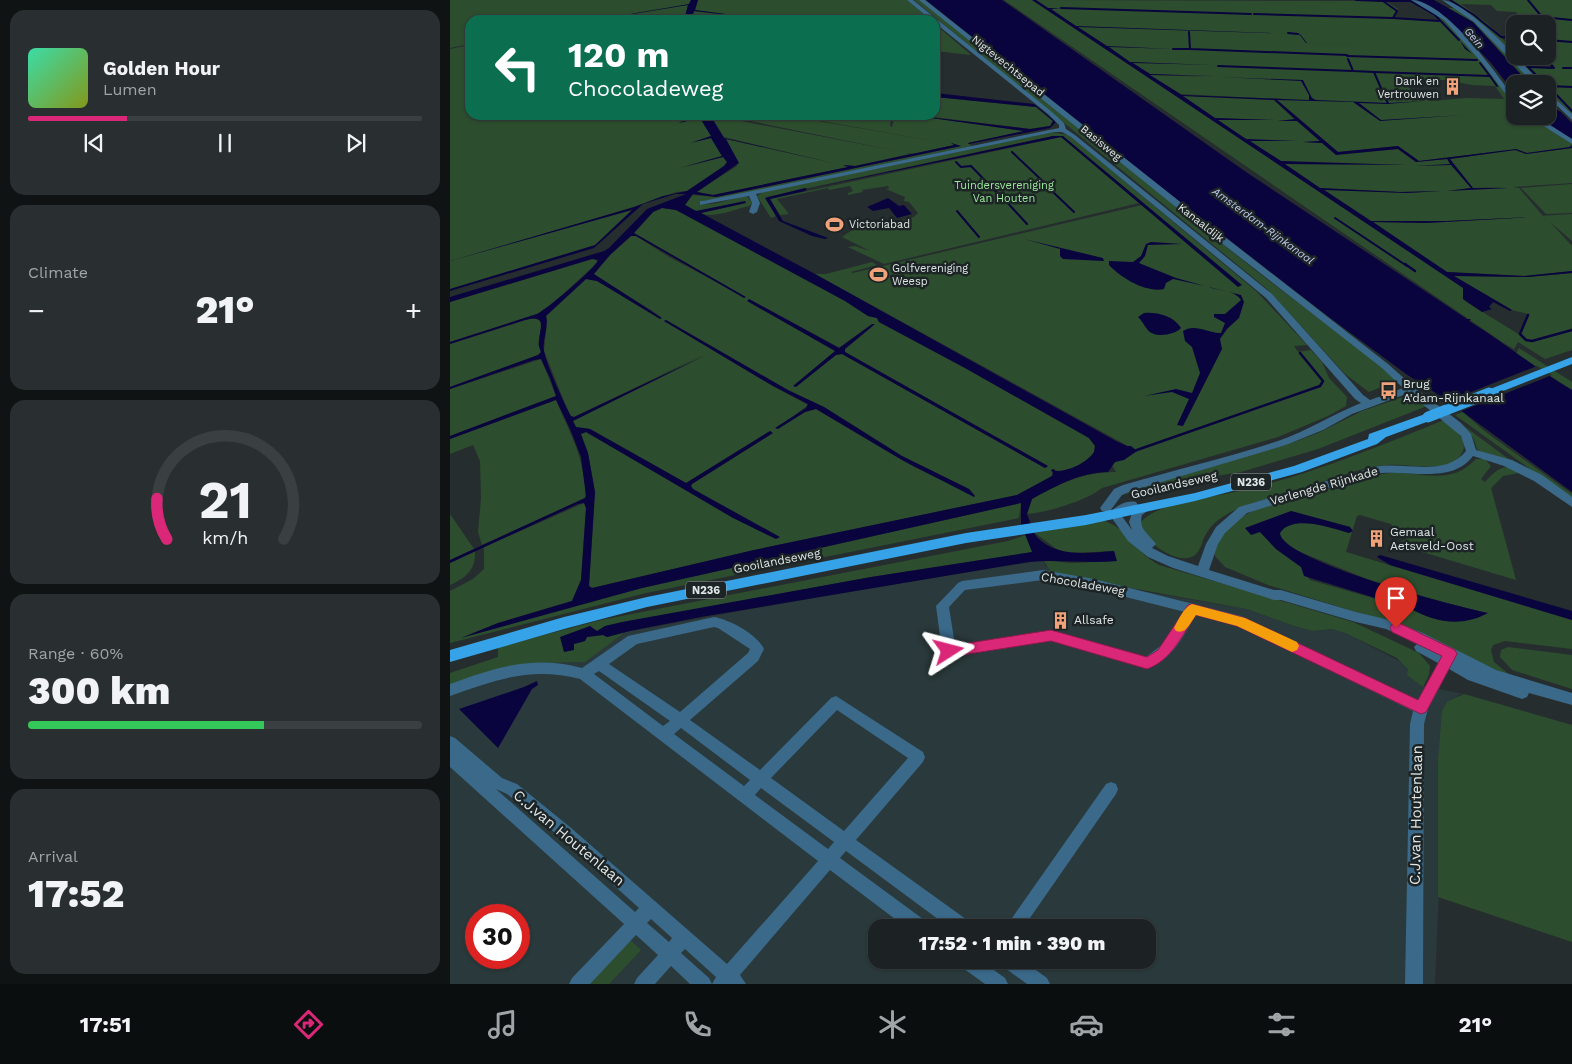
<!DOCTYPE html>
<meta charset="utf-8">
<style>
:root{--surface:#1c2223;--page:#292f30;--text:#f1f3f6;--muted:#a0a4a6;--line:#3a3f41;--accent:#db2777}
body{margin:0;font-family:"Work Sans",sans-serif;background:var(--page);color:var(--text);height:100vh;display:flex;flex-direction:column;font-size:19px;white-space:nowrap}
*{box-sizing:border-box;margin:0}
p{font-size:16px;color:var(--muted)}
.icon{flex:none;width:28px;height:28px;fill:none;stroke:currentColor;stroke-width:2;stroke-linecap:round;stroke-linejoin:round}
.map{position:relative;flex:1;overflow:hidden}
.side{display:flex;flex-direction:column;gap:10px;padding:10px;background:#0f1313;width:450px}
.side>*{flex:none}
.guide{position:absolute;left:15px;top:15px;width:475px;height:105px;border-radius:15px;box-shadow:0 1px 4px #0004,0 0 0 1px var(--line);background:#0b6e4f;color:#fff;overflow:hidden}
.fabs{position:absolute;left:1056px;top:15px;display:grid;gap:10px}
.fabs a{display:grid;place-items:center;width:50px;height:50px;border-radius:10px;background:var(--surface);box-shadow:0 1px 4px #0004,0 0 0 1px var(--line);font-size:25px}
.speed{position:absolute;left:15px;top:904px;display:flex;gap:10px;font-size:25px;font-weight:700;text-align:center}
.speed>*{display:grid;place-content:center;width:65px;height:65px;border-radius:50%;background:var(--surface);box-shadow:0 1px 4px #0004,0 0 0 1px var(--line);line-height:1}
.speed .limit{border:8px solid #d22;background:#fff;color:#111}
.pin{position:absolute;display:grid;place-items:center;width:42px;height:42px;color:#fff;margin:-51px -21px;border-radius:50% 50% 50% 0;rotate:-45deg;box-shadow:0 0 5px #0007}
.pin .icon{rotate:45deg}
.me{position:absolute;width:55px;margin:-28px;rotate:81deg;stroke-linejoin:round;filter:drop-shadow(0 0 4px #0008)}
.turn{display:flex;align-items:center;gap:18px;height:105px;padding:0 20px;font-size:22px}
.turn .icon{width:65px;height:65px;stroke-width:2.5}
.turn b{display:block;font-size:35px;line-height:42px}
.big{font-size:38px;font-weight:800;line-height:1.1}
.side .card{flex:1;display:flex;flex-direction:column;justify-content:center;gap:8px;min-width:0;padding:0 18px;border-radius:15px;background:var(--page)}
.side .dial{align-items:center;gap:0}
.dial svg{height:130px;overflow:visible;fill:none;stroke:var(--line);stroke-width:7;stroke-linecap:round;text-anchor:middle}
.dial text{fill:var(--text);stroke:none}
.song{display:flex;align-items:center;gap:15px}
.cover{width:60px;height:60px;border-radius:8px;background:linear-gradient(135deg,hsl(160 70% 55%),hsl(70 70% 35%))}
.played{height:5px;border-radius:2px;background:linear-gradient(90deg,var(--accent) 25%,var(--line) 25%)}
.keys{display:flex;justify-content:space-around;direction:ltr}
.heat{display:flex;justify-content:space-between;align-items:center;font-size:28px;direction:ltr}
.charge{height:8px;border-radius:4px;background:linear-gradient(90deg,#34c759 60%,var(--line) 0)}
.trip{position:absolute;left:418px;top:919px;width:288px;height:50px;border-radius:15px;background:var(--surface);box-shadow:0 1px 4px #0004,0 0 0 1px var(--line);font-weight:800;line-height:50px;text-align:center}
.tabs{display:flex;height:80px;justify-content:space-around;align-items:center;background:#0b0e0e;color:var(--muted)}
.tabs .icon{width:35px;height:35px}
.tabs .current{color:var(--accent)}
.tabs b{font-size:22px;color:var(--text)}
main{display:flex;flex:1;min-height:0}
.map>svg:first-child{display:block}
.built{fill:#2a393b;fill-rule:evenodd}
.green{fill:#2d4e2e;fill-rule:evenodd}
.water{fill:#09043e;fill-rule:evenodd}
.pier{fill:#262d2f}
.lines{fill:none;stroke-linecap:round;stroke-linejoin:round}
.stream-far1{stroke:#09043e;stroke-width:2}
.stream{stroke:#09043e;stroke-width:2.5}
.minor{fill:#3a698a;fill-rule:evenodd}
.major{fill:#36a3e8;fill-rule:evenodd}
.major-bridge{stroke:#36a3e8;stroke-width:11}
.route{fill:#db2777;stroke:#8e194d}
.slow{fill:#f59e0b}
.labels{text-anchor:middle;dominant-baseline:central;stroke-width:5;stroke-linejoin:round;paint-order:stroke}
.far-water-label{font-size:11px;font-style:italic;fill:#c0caef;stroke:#1d2425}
.far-street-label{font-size:11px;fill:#e0e5e5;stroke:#1d2425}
.far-poi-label{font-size:11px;fill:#e0e5e5;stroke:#1d2425;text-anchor:start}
.far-park-label{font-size:11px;fill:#9beb9b;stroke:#1d2425}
.shield{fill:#1d2425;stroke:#a6abab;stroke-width:1}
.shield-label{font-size:11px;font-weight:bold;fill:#e0e5e5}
.poi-label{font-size:12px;fill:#e0e5e5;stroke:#1d2425;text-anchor:start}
.street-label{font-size:12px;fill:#e0e5e5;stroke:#1d2425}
.near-street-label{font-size:15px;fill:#e0e5e5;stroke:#1d2425}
</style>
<main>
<section class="side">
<div class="card">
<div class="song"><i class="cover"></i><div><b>Golden Hour</b><p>Lumen</p></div></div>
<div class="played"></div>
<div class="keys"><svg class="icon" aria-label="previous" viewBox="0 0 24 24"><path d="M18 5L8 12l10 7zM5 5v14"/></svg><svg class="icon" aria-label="pause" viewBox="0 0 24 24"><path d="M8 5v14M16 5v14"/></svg><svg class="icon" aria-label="next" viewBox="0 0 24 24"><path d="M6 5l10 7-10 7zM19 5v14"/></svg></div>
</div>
<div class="card"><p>Climate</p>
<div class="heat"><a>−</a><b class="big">21°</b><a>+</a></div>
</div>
<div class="card dial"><svg viewBox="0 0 100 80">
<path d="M14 69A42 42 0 1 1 86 69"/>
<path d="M14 69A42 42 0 0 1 8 44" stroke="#db2777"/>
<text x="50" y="56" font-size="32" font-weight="700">21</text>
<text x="50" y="72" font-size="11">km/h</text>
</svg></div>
<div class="card"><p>Range · 60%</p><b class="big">300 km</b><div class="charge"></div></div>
<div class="card"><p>Arrival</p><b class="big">17:52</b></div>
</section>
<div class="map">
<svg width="1122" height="984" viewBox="0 0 1122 984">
<rect width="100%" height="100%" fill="#262d2f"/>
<path class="built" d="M593,560L595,565L621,579L797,609L844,626L863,631L882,629L895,633L953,663L972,686L1014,694L1008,695L988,760L989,888L985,984H0V686L175,632L374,596ZM26,915H69V958H26ZM426,928H696V960H426Z"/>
<g class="green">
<path d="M0,0H241L239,4L234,6L238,5L234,20H153L218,7L147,20H20V44L0,48Z"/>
<path d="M248,0H457L481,20H241L244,11L285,16L245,10Z"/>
<path d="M464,0H470L805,270L940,373L946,381L919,392L895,374L817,289Z"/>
<path d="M554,0H582L1014,288L1013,299L1018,303L1070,335L1078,314L1062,310L1004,276L1078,277L1122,273V350L1095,359L1068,342L1064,349L1052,342Z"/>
<path d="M586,0L936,1L948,9L944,19L992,21L983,14L959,0H963L993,18L1046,77L1065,105V116H1080L1122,144L1120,147L1077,153L1066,149L1064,150L1076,154L1122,148V183L1063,187L1069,188L1093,216H1090L1122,214V241L1100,222L1122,246V271L1074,276L997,272L923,222L976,223L1082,217L997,221H921L873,189L956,193L992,191L950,192L870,188L834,164L958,165L879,164L831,161L800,142L801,140L796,139L767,120H824L765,118L732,96L808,98L730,94L699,75L765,77L700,74L682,63H701L680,62ZM989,80H997L1022,85L1045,86L1054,99L1018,98L980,101L977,92H962L955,81ZM821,98L835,99L827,100L888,152L948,146L969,161L1061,150L999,159L1023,188L1057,187L997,191L1021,188L998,159L966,162L948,149L886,154L872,143L855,142L870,141L847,121H828L845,120L824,100L817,99Z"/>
<path d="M998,0H1122V114L1098,91V84H1076L1070,73L1023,22L997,8H1006L1032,24ZM1011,4L1041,5L1047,11L1066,12L1072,20L1095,21L1098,24V56H1094L1105,68C1092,67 1080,69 1071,59L1073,58L1071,56H1065V48H1061L1037,23Z"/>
<path d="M485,24L521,55L485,51Z"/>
<path d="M20,45V115H249L229,123L250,118L261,136L242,142L261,138L272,156L232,168L273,157L277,162L274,166L237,191L226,192L184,207L61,244L183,209L145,246L0,289V49Z"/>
<path d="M485,97L586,107L603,121L600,126L580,129L468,115H485Z"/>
<path d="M260,115L452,152L271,115H333L495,143L338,115H441L440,126L442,127L445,115H460L575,131L518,143L522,146L251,202L250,204C263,206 280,199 293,196L298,197L302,203L299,206C286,209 263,219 250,213L296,203L246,211L235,205L242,195L266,197L511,146L501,143L505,145L465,154L457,153L459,154L405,166L393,165L398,167L263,195L246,192L287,166L276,139L387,164L274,137Z"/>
<path d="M602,132L619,135L806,291L857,345L844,346L848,352L861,350L872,362L879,378L897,397L896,406L878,416L828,437L652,488C638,500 596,513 577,514L582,499C610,483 634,472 666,472L662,465C666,460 680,456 687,451L365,274H376L422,262L427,265L401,272L403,273L692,205L697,209L613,136H603L316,197L326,216L321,218L307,196L313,192Z"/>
<path d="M611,137L689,203L434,264L398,247L405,246L420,251L392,237L418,219L431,225L464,217L468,213L459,202L454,201L455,197L436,189L439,188L438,186L412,190L413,192L398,195V193L403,191L400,186L379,190L378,188L327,199L339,214L330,215L320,199Z"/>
<path d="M1122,184V213L1096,214L1071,188Z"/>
<path d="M212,208L226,210L395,301L418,316L427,318L429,322L515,368L639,438L645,446L644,452C638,462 614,476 603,469L602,476L567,495L304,550L142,588L139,586L145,492L138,453L130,434L136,432L326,539L243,489L241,486L242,484L322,433L320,431L236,483L140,429L126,427L123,421L255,354L124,417L120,416L94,351L97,320L96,316L136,279L147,281L212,317L143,274L160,255L181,236H186L219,257L295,297L184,233L203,212ZM299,299L390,348L424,325L395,349V352L598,466L595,468L392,354L386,355L344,386L386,351L298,301ZM216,320L328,386L374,407L452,456L519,489L525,496L464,467L366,409L355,412L327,429L358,405L323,386L214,321Z"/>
<path d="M142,259H145L148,262L97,309L87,314L0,342V302Z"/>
<path d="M85,317L92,322L88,344L91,352L88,355L0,387V344Z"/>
<path d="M1069,348L1122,382V390L1066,354Z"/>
<path d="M91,359L106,396L0,436V389Z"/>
<path d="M962,394L977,406L868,449L791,472L698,487L672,495L682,489L836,445L868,433L912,411Z"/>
<path d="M102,400H106L107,402C118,430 130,448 134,479C135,485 136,492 135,498L32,545L28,532L31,499L30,461L23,445L0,454V439Z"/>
<path d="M1013,412L1033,430L1122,494V499L1005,415Z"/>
<path d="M1002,417L1060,460L1033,453L1027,449C1024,434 1014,426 1002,417Z"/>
<path d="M994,420C1004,429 1022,441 1010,456C996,474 957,463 937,465C918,466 899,473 881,479C852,488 823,497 794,506C779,512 762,521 755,536C752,541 751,549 747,553C736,566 712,552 702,543C697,538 694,529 690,523C705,504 752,499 775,494C851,479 922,449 994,420Z"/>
<path d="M1026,459H1035L1041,466L1031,479L1035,482C1044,472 1056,460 1069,473L1053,476L1041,488L1066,580L949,545V542L957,539L947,529L944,530L941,524L910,515L907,516L896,552L1122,620V649L1055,641L1043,645L1041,650L1044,662L1066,680L919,616L818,585L775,567L765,556C764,540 780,526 792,517C815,501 877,489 906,481C916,479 928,474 939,473C971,471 1000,487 1026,459ZM841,511L900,527L899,533C879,528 849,515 831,530L829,536L843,549L917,579L964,595L1037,613C1004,623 994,626 961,609L860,580L851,567L826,549L810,532Z"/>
<path d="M134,503L136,508L131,580L122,601L48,623L18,635L192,588L571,503L569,518L196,593L0,643V591L23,579L34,569V547Z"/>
<path d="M0,514L24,549L0,560Z"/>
<path d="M652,520C680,529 683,551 709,565L903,622L969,653L980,666L979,675L973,687L957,675L958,669L947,658L895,633L882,629L863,631L844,626L797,609L603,574L593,560L621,563L666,561L664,551L619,553L609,551L585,533Z"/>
<path d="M576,535L583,552L421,577L156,626L124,644L135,641L137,637L153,635L157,637L175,632L135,662L79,663L0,686V673L48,657V647L151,620L558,541Z"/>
<path d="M25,551C26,569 16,578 0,585V563Z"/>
<path d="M1058,647L1122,655V689L1062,670L1050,657L1051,650Z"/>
<path d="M1014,694L1122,725V942L988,897V760L992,711L997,702Z"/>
<path d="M180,940L191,950L159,984H138Z"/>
</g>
<g class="water">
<path d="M241,0H248L245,10L322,20L244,11L241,20H234L233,18L218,20L235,17L238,5L147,20L239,4Z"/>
<path d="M476,0H552L796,172L1017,319H1021L1019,321C1055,343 1086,369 1122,390V492L995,399L956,374L879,317L725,198Z"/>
<path d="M582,0H586L598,8H611L601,9L626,26L850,34L857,43L1015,49L1010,41L1022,54L1015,49L856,43L849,34L628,27L657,46L723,49L659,47L680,62L764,65L683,63L700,74L765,76L700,75L732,95L859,100V95L851,81L769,77L853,80L862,98L866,100L939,103L975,101L937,104L909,103L931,120L1013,115L930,121L903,102L827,100L888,152L948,146L969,161L1066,149L1077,153L1120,147L1121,145L1122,148L1076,154L1066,150L1000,159L1023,188H1059L997,191L1021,188L1001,165L964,166L1000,164L997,159L966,162L948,149L886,155L872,143L852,142L870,141L847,121H828L845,119L824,100L733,96L765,118L824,120H768L796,139L847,141H800L831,161L958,165L835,164L870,188L950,192L992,191L956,193L874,190L921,221H997L1083,217L976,223L923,222L997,272L1074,276L1122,271V273L1078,277L1004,276L1062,310L1060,311L1043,302L1039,307L1042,309L1032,312L1013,299V288Z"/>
<path d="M967,0H984L1023,22L1075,79L1076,84H1065V98L1062,90L1041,63L997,18Z"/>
<path d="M485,93L584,104L606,122L600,128L519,144L518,143L574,131L460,115L580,129L600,126L603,121L586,107L485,97Z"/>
<path d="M1098,105L1111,112L1122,123V139L1085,116H1098Z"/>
<path d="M249,115H260L274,138L388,164L276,139L289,163L247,192L263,195L398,167L393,165L405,166L504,145L501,143L511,146L266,197L243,194L235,205L246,211L295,201L296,203L251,213L365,274L666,441L677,446H681L687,451L674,460L665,462L658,472C631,472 606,486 582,499L577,514C580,521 582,530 586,536C606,558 638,553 664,551L667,561C637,564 608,559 579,562L251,617L180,631L157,637L153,635L137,637L135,641L124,644V650L114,652L110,637L140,626L147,631L155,626L172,622L421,577L582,552L571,524V503L192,588L11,638L48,623L122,601L131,580L136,508L134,503L128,504L0,563V560L135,498L136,496L131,457L120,429L106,400L0,439V436L106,396L100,378L91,359L84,360L0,389V387L88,355L91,352C83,336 104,313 75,320L0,344V342L87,314C97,309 145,269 148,260L142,259L0,302V297L154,251L159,248L197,209L236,194H225L193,204L144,248L0,291V289L145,245L182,210L0,261L184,207L213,196L237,191L274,166L277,162L273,157L229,168L272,156L261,138L241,143L261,136L250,118L228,123ZM212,208L226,210L395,301L418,316L427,318L429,322L515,368L639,438L645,446L644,452C637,463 619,471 606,471L603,469L601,470L603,473L602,476L567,495L304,550L142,588L139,586L145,492L138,453L131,434L136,432L283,518L326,539L330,537L243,489L241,486L242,484L323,433L320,431L236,483L140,429L126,427L123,421L256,355L124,417L121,416C113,401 97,366 94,351C92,339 99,328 96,316L136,279L147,281L210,319L212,318L144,274L160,255L181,236H186L294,298L296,297L184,233L203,212Z"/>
<path d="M603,136H613L792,285L788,287L611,137L367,187Z"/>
<path d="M355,188L357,189L355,191L320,199L333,221L378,238L375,239L362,236L329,221L315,198Z"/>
<path d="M438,198L449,206L454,205L462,214L447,218L439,208L423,211L417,207Z"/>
<path d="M574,239L653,258L654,261L613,259L610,256V249Z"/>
<path d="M701,242L733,244L698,245L695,256L689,263L726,278L755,286L723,279L716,283L714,289C696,293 671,278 659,265V261L683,262L691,256L696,244Z"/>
<path d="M759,287L791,295L794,302L789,318L777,329L770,339L772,349L770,353L733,426L727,425L739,399L722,392L694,396L726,389L742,393L750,373L742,347L735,341L733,331C744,323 758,333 771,333L775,323L764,317V314H775L791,300C785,290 768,291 759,287Z"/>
<path d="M299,299L389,348L422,324H425L395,349V352L598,466L595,468L392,354L386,355L346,387L343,386L385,351L297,301Z"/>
<path d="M694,313C707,312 724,316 731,328C725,335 703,339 697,329C693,324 693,322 688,317Z"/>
<path d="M216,320L338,390L374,407L452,456L519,489L525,496L524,497L452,460L366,409L355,412L328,429L325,428L356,408L358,404L323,386L214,321Z"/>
<path d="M841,511L900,527L903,531L899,533C882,528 842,514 830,533C831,561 1009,607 1038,613C1012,627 987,623 961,609L854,576L851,567L826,549L810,532L801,535L795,528Z"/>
<path d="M930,555L1122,611V620L940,565L927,557Z"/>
<path d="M87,681L88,685L82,689L48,748L9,709L74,687Z"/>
</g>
<path class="pier" d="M1087,366L1102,375L1009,412L996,402Z"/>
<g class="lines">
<g class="stream-far1">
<path d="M906,0L933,1L947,11L943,18L989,21"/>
<path d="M959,0L985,15L1009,40"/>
<path d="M1000,0L1024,15L1051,37L1065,38"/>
<path d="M1078,0L1092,17L1095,24"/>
<path d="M934,1H960"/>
<path d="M611,8L801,14"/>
<path d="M804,14L943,18"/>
<path d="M1092,17L1122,20"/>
<path d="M739,32L740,49L897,55"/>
<path d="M838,33L848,34"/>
<path d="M485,36L488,37"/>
<path d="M1098,40L1122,42"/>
<path d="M723,49H740"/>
<path d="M897,56L1027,60"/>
<path d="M898,59L903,71L924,72L934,95"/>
<path d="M768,66L903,71"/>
<path d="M1077,66L1095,84"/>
<path d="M1079,67L1104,68L1093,56"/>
<path d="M1113,68H1122"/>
<path d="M924,72L1040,76L1030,63"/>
<path d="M1040,76L1047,86"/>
<path d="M1098,86L1122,111"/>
<path d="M1098,86L1122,87"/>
<path d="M935,98L938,103"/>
<path d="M562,152L599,187"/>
<path d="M506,162L511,167L521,166L552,198"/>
<path d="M602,191L624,212"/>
<path d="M555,200L577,224"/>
<path d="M507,211L529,237"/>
<path d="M885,218L957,266"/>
</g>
<g class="stream">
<path d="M955,264L965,271"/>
<path d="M1078,315L1070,334L1076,340L1082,341L1122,330"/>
<path d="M684,451L870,386L873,381L850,353"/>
</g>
<g class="minor">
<path d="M457,0H463L602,112L614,123L616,129L625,135L822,294L913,395L920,400L953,388L932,368L742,220L469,0H475L748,216L938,364L964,387L1011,423L1021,434L1026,450L1062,460L1092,475L1122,497V507L1084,481L1054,466L1023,456C1000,486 957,468 924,474L797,513L775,533L768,544L759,570L824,590H831L906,612L943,621L975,634L1046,670L1122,693V705L1079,693L1077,697L1072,699L1018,680L999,669L978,709L974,724L973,984H955L960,724L963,711L788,625L746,615C733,636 723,660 697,668L601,641L499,656L494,655L492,651L486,606L508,583L512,581L593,570L644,579L791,616L968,700L988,663L966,651L964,647L968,643L936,629L906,622L831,600H824L723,568L698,557L678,541L659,514C665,506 677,500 686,502L688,505L686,508L671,515L682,530L679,522L683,510L693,504H701L703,507L692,515C688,529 699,534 706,544L702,548L718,556L748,566L756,544L766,527L789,507L924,467C955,461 994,478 1016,451L1011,436L959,393L902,414L873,430L836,445L681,491L672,495L660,511H652L650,508L664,489L673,485C724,470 777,458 828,441C857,431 883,414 911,403L905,399L816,298L621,137L612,132H604L306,194L310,203L307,212L303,214L299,212L302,203L299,196L250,205V201H253L609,128V125L598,114L485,23V20H481ZM593,580L644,589L735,612L713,644L696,657L601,631L505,645L499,607L515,590Z"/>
<path d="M961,0C995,0 1046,73 1065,99V105L1063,104L1033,64L994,20Z"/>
<path d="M992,0C1015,0 1075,65 1091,84H1084L1024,22Z"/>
<path d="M1098,92L1122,114V120L1098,97Z"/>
<path d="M1078,116H1086L1122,139V144Z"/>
<path d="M264,617C279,619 308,635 314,649L308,661L240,720L310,770L381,698L386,696L473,752L475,757L473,762L406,840L520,922L522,928H500L396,851L390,858L477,922L479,928H457L380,870L290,975L296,984H262L266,977L235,949L231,953L259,978L262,984H240L221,966L205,984H184L187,978L208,955L186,935L140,984H119L122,978L174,924L0,767V736L5,738L52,778L67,784L120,827L277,964L368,861L130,679C82,666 45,680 0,696V684C46,667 84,655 132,668L178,636ZM264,627L268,628L300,649L298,653L230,712L159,664L187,644ZM149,671L220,721L213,726L144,674ZM387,710L458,758L394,831L321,778ZM231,728L300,780L294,786L224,734ZM311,788L384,842L378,849L305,795ZM46,789L57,794L110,837L189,908L185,912ZM201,919L222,938L219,942L197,923Z"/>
<path d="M661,782L666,784L668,789L666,794L573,928H555L656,784Z"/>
<path d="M508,960H530L555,978L558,984H535L510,966Z"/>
<path d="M550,960H572L597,978L600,984H577L552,966Z"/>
</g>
<g class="major">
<path d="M1122,357V364L1043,395H1035L1033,393L1035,391Z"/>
<path d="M978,413L984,417L982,420L936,437L927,444L852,472L745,501L636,525L516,543L197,607L114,629L0,662V650L114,617L197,597L516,533L636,515L745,493L844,466L918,439L919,434Z"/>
</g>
<path class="major-bridge" d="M978,417L1039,393"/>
</g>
<path class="route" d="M742,604L795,618L968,700L992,656L942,632L940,628L942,624L946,623L951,624L1005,650L1007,654L976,712L971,714L787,626L746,615C732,635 722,660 697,669L601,641L499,657L494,655L492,651L494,647L499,646L601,630L697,657L708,650L738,605Z"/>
<path class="slow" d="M742,604L795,618L847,642L849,646L847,650L842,652L787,626L746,615C740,623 736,635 726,631L724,628C728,620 734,607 742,604Z"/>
<defs>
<symbol id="building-bare" viewBox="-9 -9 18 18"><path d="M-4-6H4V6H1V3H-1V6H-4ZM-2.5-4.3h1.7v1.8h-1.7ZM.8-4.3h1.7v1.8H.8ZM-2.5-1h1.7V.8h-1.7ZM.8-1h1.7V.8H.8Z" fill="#f0a27a" stroke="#1d2425" stroke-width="2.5" paint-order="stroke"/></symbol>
<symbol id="stadium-bare" viewBox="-9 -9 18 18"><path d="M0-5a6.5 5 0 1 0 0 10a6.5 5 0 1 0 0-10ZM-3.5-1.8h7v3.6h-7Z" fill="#f0a27a" stroke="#1d2425" stroke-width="2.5" paint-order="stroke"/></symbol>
<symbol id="bus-bare" viewBox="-9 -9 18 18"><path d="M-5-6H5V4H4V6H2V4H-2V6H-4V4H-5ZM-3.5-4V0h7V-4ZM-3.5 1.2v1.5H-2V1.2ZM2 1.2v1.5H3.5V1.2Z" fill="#f0a27a" stroke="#1d2425" stroke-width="2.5" paint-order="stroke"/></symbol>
</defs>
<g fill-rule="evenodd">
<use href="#building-bare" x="990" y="74" width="25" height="25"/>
<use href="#stadium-bare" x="372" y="212" width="25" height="25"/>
<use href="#stadium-bare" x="416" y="262" width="25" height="25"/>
<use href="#bus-bare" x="926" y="378" width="25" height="25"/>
<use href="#building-bare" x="914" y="526" width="25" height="25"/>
<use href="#building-bare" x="598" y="608" width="25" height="25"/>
</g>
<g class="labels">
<g class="far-water-label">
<text transform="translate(1024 38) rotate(49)">Gein</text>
<text transform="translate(813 226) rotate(36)">Amsterdam-Rijnkanaal</text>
</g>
<g class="far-street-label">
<text transform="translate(558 66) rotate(39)">Nigtevechtsepad</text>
<text transform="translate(651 143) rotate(39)">Basisweg</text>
<text transform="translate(751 223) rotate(38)">Kanaaldijk</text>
</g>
<g class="far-poi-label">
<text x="989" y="81" text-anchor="end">Dank en<tspan x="989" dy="13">Vertrouwen</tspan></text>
<text x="399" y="224">Victoriabad</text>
<text x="442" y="268">Golfvereniging<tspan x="442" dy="13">Weesp</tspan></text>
</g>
<g class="far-park-label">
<text x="554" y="185">Tuindersvereniging<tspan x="554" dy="13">Van Houten</tspan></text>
</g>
<g class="shield">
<rect x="781" y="473.5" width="40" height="17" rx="4"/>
<rect x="236" y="581.5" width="40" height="17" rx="4"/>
</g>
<g class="shield-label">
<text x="801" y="482">N236</text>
<text x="256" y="590">N236</text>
</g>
<g class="poi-label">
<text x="953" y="384">Brug<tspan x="953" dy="14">A'dam-Rijnkanaal</tspan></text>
<text x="940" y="532">Gemaal<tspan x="940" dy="14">Aetsveld-Oost</tspan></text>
<text x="624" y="620">Allsafe</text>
</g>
<g class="street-label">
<text transform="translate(724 485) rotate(-13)">Gooilandseweg</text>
<text transform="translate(874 486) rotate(-16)">Verlengde Rijnkade</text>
<text transform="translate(327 561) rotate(-11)">Gooilandseweg</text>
<text transform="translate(633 584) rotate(10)">Chocoladeweg</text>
</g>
<g class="near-street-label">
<text transform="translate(966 815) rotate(-89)">C.J.van Houtenlaan</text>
<text transform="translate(119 838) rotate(40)">C.J.van Houtenlaan</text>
</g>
</g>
</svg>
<div class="fabs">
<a><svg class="icon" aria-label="search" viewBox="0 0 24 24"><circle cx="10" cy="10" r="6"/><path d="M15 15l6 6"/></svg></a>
<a><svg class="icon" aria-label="layers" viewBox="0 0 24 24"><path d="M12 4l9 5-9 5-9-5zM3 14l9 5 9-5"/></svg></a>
</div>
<div class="speed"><div class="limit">30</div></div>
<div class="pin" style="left:946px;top:628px;background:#d93025"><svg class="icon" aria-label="arrive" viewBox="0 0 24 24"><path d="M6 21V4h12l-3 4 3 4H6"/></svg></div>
<svg class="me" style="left:499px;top:651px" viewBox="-20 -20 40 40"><path d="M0-17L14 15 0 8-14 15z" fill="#db2777" stroke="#fff" stroke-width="4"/></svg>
<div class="trip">17:52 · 1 min · 390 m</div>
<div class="guide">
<div class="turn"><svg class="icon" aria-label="left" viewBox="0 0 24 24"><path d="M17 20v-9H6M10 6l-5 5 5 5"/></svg><div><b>120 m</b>Chocoladeweg</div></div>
</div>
</div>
</main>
<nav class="tabs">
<b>17:51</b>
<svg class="icon current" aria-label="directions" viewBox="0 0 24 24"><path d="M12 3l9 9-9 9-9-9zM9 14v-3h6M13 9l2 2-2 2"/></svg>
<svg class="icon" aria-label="music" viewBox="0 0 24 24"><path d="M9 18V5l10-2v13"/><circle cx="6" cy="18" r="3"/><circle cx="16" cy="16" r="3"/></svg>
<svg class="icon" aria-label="phone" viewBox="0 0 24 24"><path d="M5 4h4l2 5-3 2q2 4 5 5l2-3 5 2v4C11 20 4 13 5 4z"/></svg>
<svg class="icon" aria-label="climate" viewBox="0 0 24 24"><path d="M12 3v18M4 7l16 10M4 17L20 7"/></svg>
<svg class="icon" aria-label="car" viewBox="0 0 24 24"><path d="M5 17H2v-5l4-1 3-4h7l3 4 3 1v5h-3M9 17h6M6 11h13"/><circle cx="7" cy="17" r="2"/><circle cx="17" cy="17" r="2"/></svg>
<svg class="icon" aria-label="filters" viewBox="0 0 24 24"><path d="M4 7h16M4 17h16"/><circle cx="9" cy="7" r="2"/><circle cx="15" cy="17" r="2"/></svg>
<b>21°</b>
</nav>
